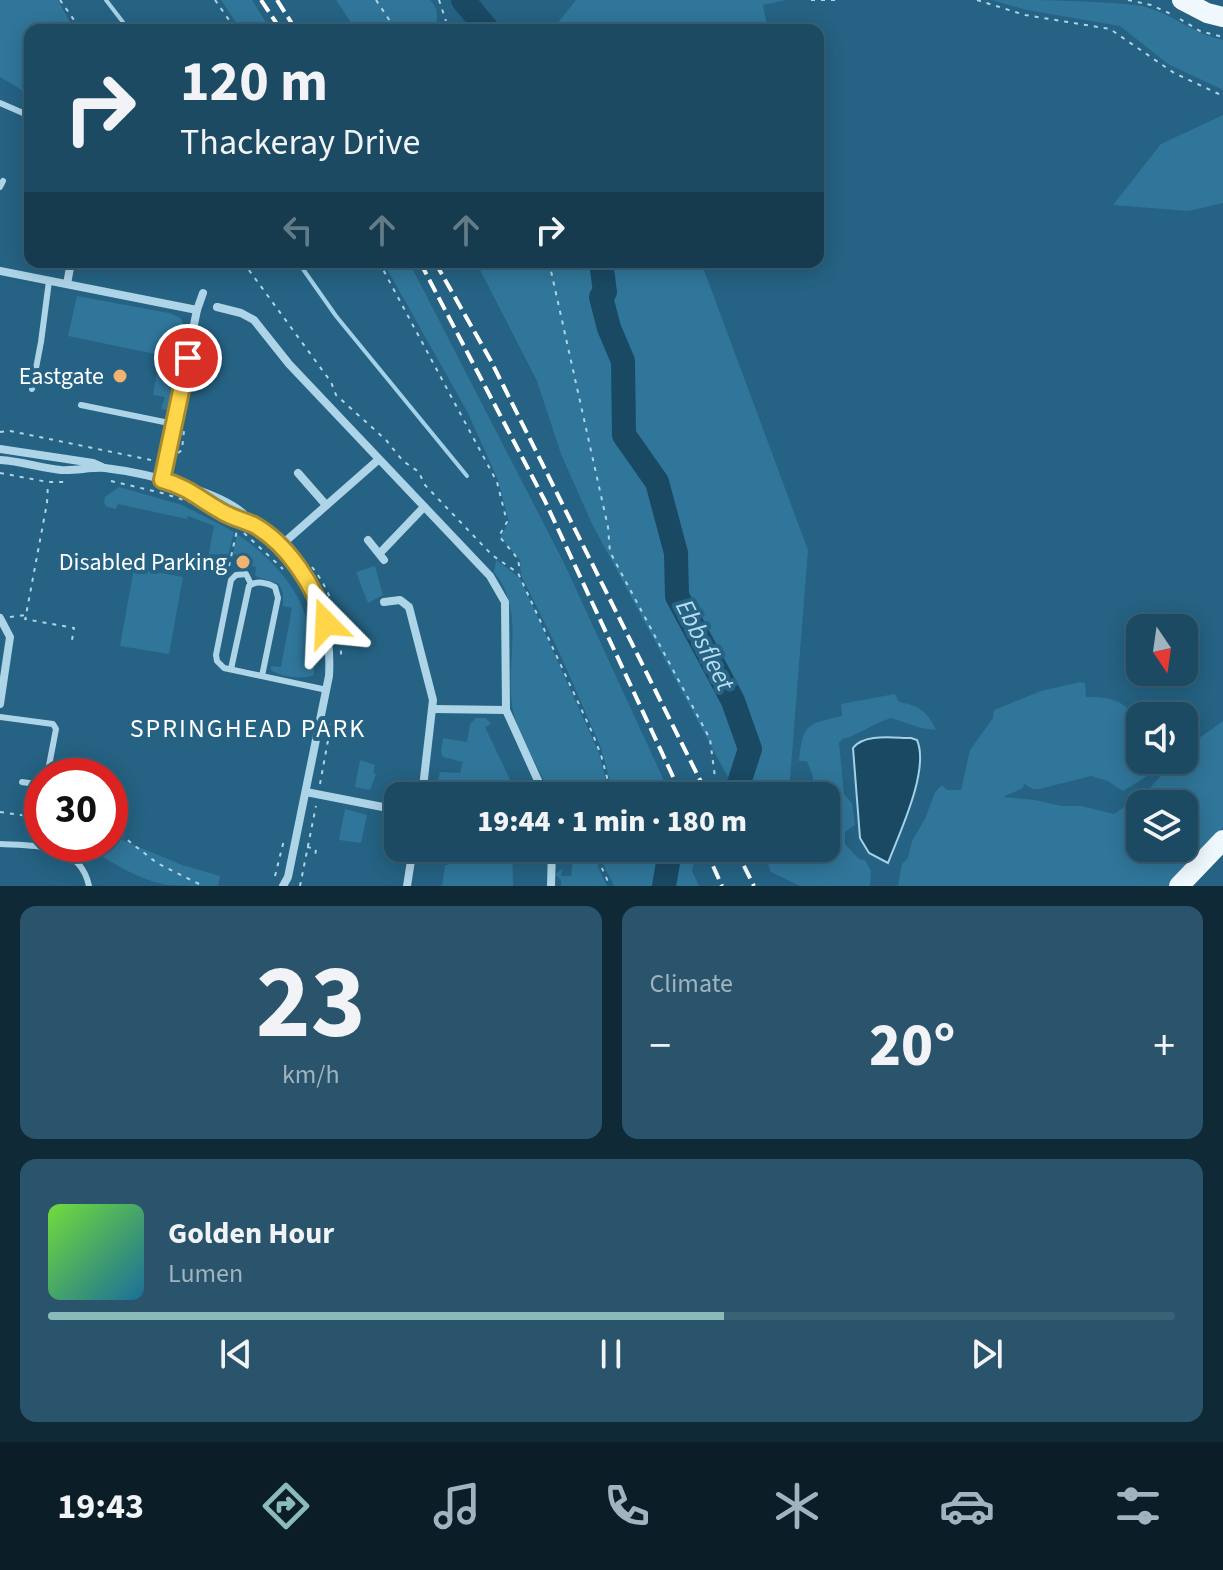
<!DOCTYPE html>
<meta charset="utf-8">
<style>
:root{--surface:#1c4a62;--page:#29546b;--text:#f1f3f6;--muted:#a0b3be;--line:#3a6277;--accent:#8bbbb9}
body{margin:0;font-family:"Source Sans 3",sans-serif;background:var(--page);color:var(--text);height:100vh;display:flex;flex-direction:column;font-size:30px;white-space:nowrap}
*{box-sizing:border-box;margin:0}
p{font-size:26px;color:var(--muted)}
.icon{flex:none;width:44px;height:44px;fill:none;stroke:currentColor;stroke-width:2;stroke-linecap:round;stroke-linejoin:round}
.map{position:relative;height:886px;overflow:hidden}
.details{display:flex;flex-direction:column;gap:20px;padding:20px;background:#0f2936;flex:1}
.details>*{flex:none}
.guide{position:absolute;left:24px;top:24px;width:800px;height:244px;border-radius:16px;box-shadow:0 4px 20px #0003,0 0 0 2px var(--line);background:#1c4a62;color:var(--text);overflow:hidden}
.needle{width:52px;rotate:167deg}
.buttons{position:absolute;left:1126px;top:614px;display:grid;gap:16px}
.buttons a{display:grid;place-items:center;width:72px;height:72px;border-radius:16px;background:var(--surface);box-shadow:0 4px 20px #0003,0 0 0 2px var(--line);font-size:40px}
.speed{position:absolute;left:24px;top:758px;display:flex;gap:16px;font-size:40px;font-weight:700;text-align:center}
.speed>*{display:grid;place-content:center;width:104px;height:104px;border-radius:50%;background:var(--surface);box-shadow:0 4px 20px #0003,0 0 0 2px var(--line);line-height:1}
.speed .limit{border:12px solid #d22;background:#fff;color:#111}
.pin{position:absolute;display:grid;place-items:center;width:68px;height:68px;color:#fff;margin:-34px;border:4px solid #fff;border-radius:50%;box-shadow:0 2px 8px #0007}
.me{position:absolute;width:88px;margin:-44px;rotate:339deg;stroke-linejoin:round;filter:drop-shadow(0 0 6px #0008)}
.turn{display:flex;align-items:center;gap:28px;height:168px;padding:0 24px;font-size:36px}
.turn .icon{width:104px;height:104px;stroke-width:2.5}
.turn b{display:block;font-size:56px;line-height:68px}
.lanes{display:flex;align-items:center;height:76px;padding:0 24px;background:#0003;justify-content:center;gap:40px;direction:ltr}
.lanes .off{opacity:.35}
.big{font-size:60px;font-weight:800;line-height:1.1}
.details .tile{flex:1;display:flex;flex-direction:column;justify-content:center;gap:12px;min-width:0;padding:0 28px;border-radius:16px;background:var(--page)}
.details .dial{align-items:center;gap:0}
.dial b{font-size:104px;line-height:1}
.song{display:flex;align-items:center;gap:24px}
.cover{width:96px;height:96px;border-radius:12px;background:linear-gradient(135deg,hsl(100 70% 55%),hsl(200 70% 35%))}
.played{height:8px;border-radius:4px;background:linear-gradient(90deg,var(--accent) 60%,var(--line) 60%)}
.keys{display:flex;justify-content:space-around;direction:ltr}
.heat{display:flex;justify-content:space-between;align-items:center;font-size:44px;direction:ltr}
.details .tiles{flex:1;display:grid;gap:20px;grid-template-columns:1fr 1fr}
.tile:last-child{grid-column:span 2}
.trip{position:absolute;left:384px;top:782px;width:456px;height:80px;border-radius:16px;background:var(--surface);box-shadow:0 4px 20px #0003,0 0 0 2px var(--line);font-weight:800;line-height:80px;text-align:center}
.tab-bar{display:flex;height:128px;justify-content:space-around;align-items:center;background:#0b1e27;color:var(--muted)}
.tab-bar .icon{width:56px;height:56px}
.tab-bar .on{color:var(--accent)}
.tab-bar b{font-size:36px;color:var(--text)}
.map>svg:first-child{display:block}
.green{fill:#30769a;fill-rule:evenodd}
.water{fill:#1a4963;stroke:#a2d1e8;stroke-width:2}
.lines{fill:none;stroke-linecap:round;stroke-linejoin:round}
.stream{stroke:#a2d1e8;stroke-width:4}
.river{stroke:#1a4963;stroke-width:24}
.path{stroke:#aed4e7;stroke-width:2;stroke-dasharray:4 6;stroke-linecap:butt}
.service{stroke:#aed4e7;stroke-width:6}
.minor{stroke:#aed4e7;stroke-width:8}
.primary{stroke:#eff8fd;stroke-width:20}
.rail{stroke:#fff;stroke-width:4;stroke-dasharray:14 6;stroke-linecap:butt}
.route-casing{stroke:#a68a30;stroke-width:20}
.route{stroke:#ffd54a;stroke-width:14}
.poi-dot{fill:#f1b272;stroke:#256283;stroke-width:3}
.labels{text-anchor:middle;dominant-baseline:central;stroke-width:8;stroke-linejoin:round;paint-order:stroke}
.poi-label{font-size:24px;fill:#fff;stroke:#256283;text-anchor:end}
.water-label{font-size:26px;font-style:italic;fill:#b9ddef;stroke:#256283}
.neighbourhood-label{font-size:26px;letter-spacing:2px;fill:#fff;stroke:#256283}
</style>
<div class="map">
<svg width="1223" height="886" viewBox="0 0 1223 886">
<rect width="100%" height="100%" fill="#256283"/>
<g class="green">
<path d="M0,0H58L74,30H30V95L0,77Z"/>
<path d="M221,0H252L271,30H241Z"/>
<path d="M336,0H430C439,8 438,20 434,30H356Z"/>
<path d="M576,0H786L763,5L768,30H552Z"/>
<path d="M991,0C1040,0 1095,0 1142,6C1172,13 1193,34 1223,40V90L1168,64L1120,26L1027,10Z"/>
<path d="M1223,115V203L1188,211L1113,205L1161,144Z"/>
<path d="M383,262H409L564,563L671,796L654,793L614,796L601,748L560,654L521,575L520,560L500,537L509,522L498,480L468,413Z"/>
<path d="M476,262H701L808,550L789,792L785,796H738L592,524L561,454L537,381Z"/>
<path d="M77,296L169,313L181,318L184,328L168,410L161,409L165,397L153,395L160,355L68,336Z"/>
<path d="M119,487L182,505L227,528L234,532L228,557L213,554L210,563H207L214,526L188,516L187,519L118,504L116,509L107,507L104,503L105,497Z"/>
<path d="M237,534C289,570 316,611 314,675C302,680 281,677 271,670V666L281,667L292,608L283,606V593L279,584L255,576L256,567L252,566L253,559L233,554Z"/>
<path d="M496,560L520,578L599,753L610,796H551C540,768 519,740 513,711C504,664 527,612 494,572Z"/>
<path d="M375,566L383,595L368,603L356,572Z"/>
<path d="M134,568L183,577L169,654L120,646Z"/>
<path d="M1080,682L1085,683L1086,697C1133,695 1140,719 1140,760H1146L1147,776L1123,791L1108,781L1091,776L1039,789H1033L1024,784L1023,788L1003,797L1035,800L1062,806H1081L1114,814L1148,790L1175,760H1184V749L1223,721V827L1170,886H898L902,864L908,858L912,841L925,819L935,792L942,785L947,790H961L970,750L993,718L994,710L1041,691ZM1140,804H1184V848H1140Z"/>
<path d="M895,694L899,702C920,706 927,711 936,730L921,728L891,718C873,723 860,735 842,739L839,743L844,794L852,803L855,825L845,832V844L859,859L865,860L871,871L870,886H800L771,872L762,848H826V796H803L811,793L813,777L807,761H799C803,724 806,724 842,716L841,704Z"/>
<path d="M476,718H486L491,724L485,727L513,786L512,796H490L492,789L487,788L485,796L436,788L440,772L460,773L463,762L443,757L441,752L443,738L467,742L470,724Z"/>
<path d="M360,760L375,765L373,773L376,774L370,790L355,787Z"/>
<path d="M345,809L367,815L361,843L339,840Z"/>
<path d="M110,835L182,865L220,876L218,886C202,886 183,886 167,885C136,879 109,861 83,844H110Z"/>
<path d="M424,848H458L486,852L487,848H512L513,886H442L445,865H448L449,859L427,855Z"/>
<path d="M563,848H598V867L607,886H561V880L555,874L562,869L561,876H571L574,850Z"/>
<path d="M602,848H697L692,871L699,886H614L603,864Z"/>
</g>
<path class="water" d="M911,738L917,740C930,770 899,834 888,863L869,853L860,838L853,748C864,733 894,738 911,738Z"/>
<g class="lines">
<g class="stream">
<path d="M106,0L129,30"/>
<path d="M298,262L336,316L467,476"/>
</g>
<g class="river">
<path d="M463,0L488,30"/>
<path d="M601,262L605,292L601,297L609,328L623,361L624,435L657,482L676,553L677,596L733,701L750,749L737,789L729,796"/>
<path d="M664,886L669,857L675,848"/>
</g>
<g class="path">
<path d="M60,0L81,30"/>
<path d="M215,0L236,30"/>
<path d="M376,0L396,30"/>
<path d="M439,0L446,21"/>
<path d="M811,0H841"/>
<path d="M977,0L1025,15L1110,29L1174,73L1223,96"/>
<path d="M1128,0L1151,5L1171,14"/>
<path d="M1180,19L1200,31L1223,37"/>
<path d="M243,262L331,382L336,395L386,440L403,461L419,472L424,484L492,555L518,573L591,730L601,755L612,796"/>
<path d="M379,262L497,482L507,522L499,536L518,559L520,572"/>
<path d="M549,262L608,527L610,552L710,739L716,785"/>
<path d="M0,432L10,431L156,461"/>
<path d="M178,453L182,450L184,430"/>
<path d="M0,473L48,482H66"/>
<path d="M111,481L162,493L190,502"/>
<path d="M244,533L283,569"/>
<path d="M229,566L237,530"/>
<path d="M312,567C332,592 342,626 341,658"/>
<path d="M10,617L26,615L47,503L48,484"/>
<path d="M26,617L25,619L74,628L72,640"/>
<path d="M320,784L331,724"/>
<path d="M636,796L652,794L659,796"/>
<path d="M0,812L42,818"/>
<path d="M110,832L121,835L157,863L203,886"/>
<path d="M307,847L316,849L315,857"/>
<path d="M600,848L601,866L610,886"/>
<path d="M275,876L284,840"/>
<path d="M300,886L316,806"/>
</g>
<g class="service">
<path d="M0,103L30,116"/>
<path d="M0,187L3,181"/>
<path d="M32,389L41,342L49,281"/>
<path d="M81,405L174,424"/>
<path d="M251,584L246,574L236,575L231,580L216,655L217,661L224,668L327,690"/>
<path d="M231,669L249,586C256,580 268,583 275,587L278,598L262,676"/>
<path d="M0,717L53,724L56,729L47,776"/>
<path d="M22,782L42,785"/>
<path d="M0,844C35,846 80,843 89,886"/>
</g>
<g class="minor">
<path d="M0,271L197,310L162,480"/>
<path d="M67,284L71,262"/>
<path d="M217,307L241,313L254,320L289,364L490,576L505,602L506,710L545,796"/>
<path d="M197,310L203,293"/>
<path d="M0,449L93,463L102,467"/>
<path d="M0,460C21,461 41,468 61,470C76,471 90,467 105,468C139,472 236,493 252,524C305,565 333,607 329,676L288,877L283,886"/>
<path d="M298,473L326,505"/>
<path d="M194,491C204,506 234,522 252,524"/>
<path d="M368,540L384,560"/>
<path d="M279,547L378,460"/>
<path d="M380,553L424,507"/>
<path d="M384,602L400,600L409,607L433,700L422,796"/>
<path d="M0,618L10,637L0,704"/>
<path d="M434,709L506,710"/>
<path d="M306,792L398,810"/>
<path d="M407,886L413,848"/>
<path d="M551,886L552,848"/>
</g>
<g class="primary">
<path d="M1182,0L1207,13L1223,17"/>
<path d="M1179,886L1223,840"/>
</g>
<g class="rail">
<path d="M261,0L281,30"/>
<path d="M277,0L296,30"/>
<path d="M420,262L545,501L682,796"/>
<path d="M435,262L491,361L708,796"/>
<path d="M705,848L722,886"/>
<path d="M735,848L754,886"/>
</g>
</g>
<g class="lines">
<defs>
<path id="route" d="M188,358L162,480C188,487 198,498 221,511C232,518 244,520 254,525C288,544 315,587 326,623"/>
</defs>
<use href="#route" class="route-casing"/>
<use href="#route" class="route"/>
</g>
<g class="poi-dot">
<circle cx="120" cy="376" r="8"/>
<circle cx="243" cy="562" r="8"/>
</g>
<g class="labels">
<g class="poi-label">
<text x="104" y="376">Eastgate</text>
<text x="227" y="562">Disabled Parking</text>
</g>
<g class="water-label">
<text transform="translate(705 645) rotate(63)">Ebbsfleet</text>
</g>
<g class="neighbourhood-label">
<text x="248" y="728">SPRINGHEAD PARK</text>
</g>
</g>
</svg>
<div class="buttons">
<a><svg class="needle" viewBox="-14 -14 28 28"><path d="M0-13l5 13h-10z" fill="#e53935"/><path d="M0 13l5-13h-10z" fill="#a0b3be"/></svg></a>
<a><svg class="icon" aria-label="sound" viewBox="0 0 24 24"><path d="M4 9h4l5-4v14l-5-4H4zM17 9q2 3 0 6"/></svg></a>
<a><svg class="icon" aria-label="layers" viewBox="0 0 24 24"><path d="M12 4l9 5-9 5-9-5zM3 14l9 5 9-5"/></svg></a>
</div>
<div class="speed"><div class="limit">30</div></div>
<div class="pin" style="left:188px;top:358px;background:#d93025"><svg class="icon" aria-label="arrive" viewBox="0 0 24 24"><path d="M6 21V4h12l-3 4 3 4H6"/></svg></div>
<svg class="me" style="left:326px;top:623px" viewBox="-20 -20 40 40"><path d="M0-17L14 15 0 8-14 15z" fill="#ffd54a" stroke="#fff" stroke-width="4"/></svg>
<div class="trip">19:44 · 1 min · 180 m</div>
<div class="guide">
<div class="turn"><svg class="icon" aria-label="right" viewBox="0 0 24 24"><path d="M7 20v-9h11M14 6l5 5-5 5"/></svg><div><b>120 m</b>Thackeray Drive</div></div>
<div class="lanes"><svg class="icon off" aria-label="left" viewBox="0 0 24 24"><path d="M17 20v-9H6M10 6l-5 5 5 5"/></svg><svg class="icon off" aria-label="ahead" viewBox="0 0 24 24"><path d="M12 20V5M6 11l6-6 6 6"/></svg><svg class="icon off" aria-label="ahead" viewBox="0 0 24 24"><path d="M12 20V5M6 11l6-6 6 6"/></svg><svg class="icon" aria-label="right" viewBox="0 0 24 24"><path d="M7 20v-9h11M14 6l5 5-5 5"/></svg></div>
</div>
</div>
<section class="details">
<div class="tiles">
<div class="tile dial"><b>23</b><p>km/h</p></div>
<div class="tile"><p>Climate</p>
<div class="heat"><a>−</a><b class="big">20°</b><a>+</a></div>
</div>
<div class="tile">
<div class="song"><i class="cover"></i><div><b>Golden Hour</b><p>Lumen</p></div></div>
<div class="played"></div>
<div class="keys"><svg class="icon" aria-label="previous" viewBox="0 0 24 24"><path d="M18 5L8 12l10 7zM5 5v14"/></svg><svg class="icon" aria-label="pause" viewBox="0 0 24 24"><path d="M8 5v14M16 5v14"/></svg><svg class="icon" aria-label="next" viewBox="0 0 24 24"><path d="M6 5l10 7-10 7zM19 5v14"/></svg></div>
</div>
</div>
</section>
<nav class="tab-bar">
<b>19:43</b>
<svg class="icon on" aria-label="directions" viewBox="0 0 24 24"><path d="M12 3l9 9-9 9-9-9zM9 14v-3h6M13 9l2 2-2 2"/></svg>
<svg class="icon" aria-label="music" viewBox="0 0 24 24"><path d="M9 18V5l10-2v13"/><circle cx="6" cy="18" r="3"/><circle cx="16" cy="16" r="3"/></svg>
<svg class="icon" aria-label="phone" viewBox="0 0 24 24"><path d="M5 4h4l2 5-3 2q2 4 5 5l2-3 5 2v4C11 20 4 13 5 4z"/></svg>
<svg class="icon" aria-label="climate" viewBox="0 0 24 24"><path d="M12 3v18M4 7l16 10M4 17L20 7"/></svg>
<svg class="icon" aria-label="car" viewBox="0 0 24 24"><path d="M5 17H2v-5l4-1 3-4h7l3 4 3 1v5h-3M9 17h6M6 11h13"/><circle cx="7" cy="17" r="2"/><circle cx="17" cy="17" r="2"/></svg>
<svg class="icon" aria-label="filters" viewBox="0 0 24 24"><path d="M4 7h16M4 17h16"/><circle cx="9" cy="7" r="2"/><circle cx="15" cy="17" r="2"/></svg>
</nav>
